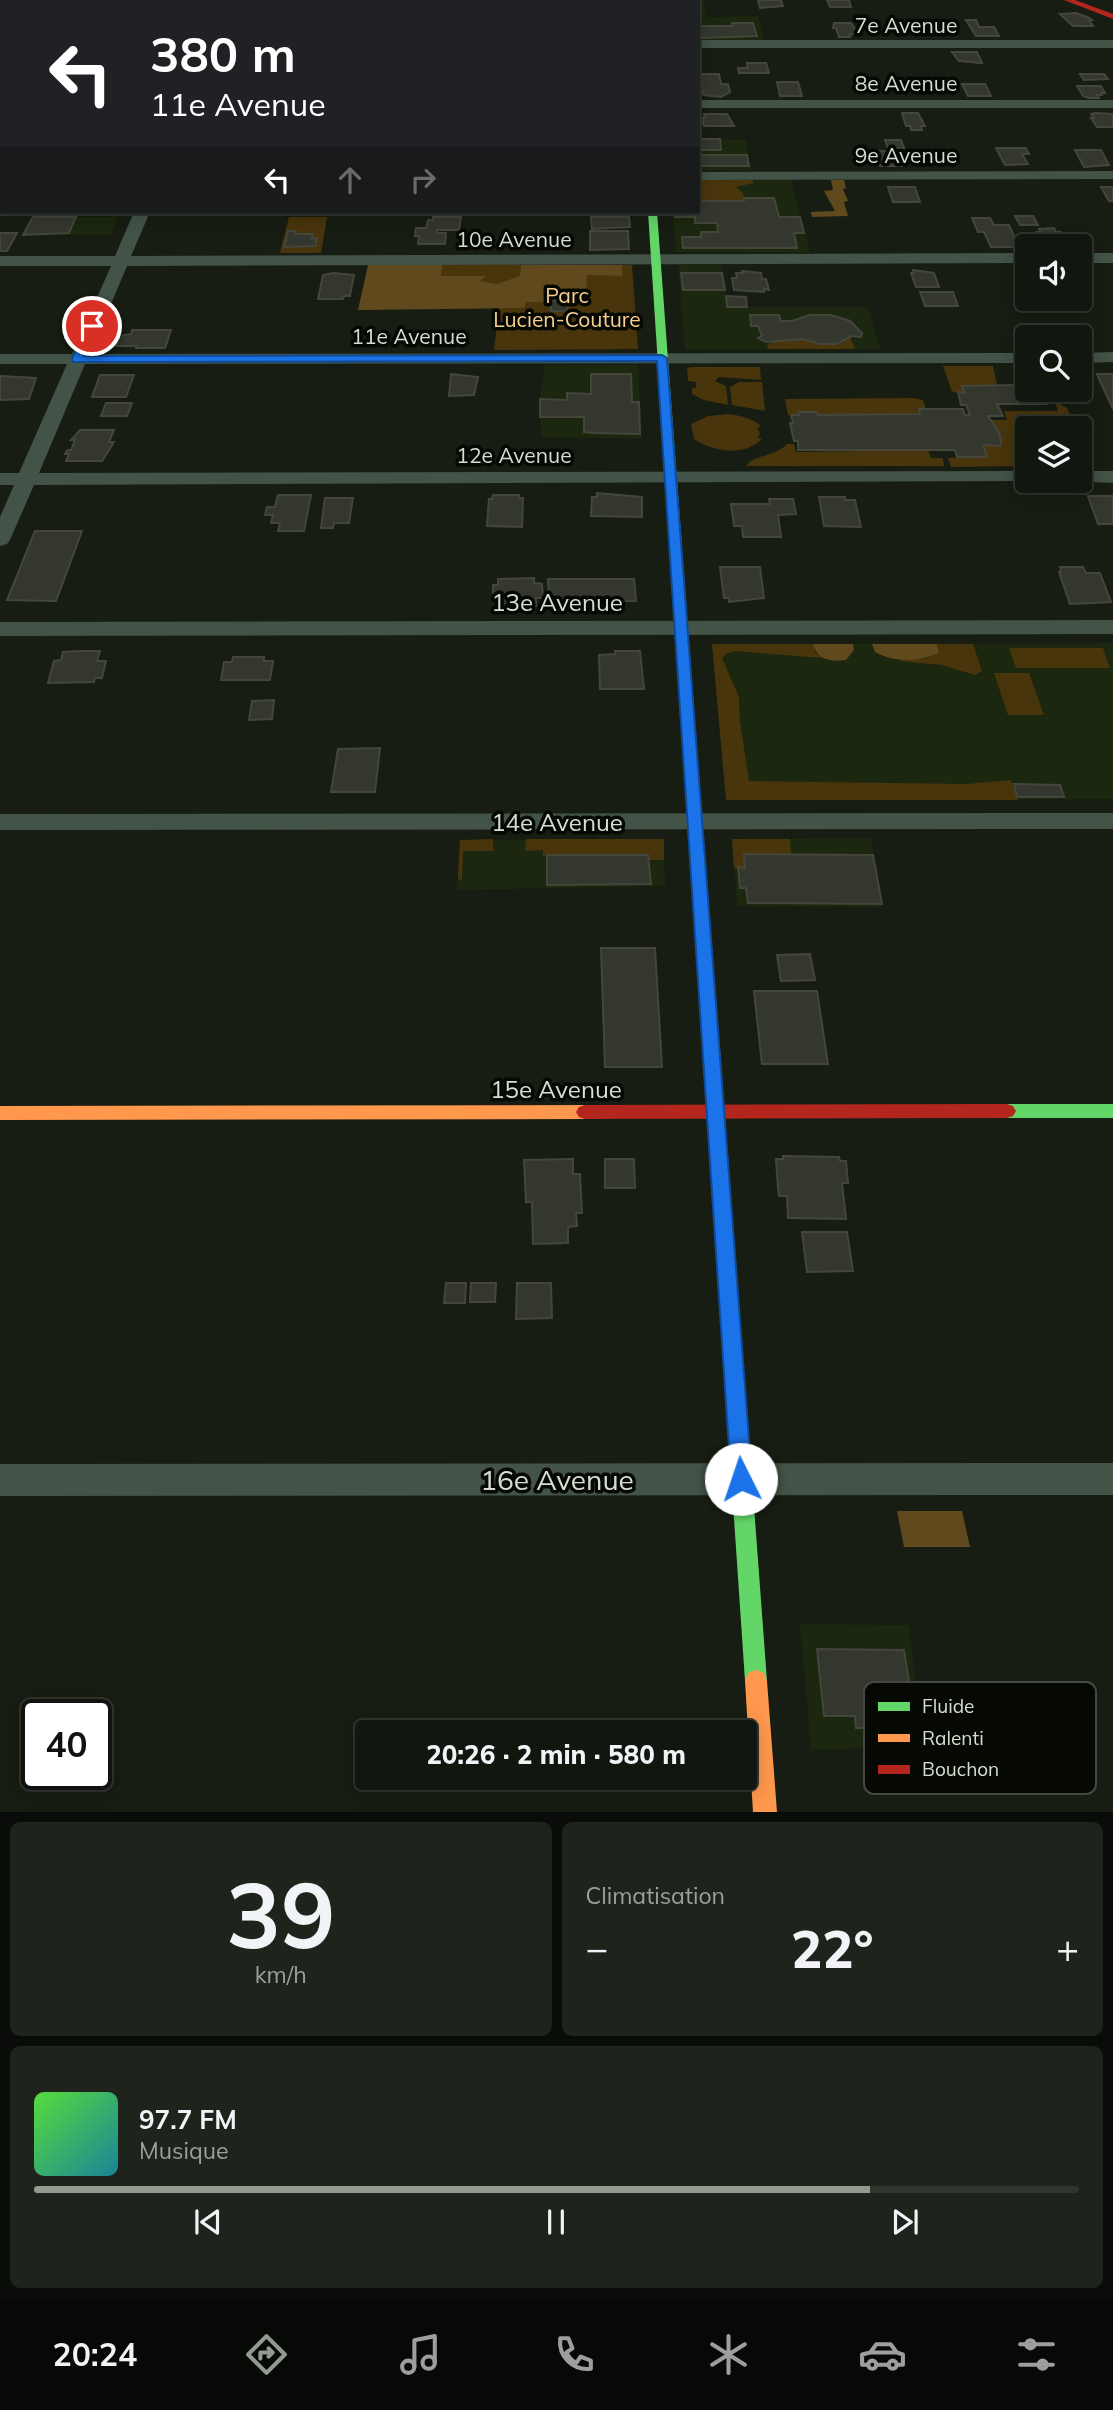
<!DOCTYPE html>
<html lang="fr">
<meta charset="utf-8">
<style>
:root{--surface:#11160e;--page:#1e231c;--text:#f1f3f6;--muted:#9c9f9e;--line:#30352e;--accent:#949a8e}
body{margin:0;font-family:Mulish,sans-serif;background:var(--page);color:var(--text);height:100vh;display:flex;flex-direction:column;font-size:26px;white-space:nowrap}
*{box-sizing:border-box;margin:0}
p{font-size:23px;color:var(--muted)}
.icon{flex:none;width:38px;height:38px;fill:none;stroke:currentColor;stroke-width:2;stroke-linecap:round;stroke-linejoin:round}
.map{position:relative;height:1812px;overflow:hidden}
.drawer{display:flex;flex-direction:column;gap:10px;padding:10px;background:#090c08;flex:1}
.drawer>*{flex:none}
.hud{position:absolute;left:0px;top:0px;width:700px;height:214px;box-shadow:0 4px 18px #0003,0 0 0 2px var(--line);background:#202124;color:#fff;overflow:hidden}
.tools{position:absolute;left:1015px;top:234px;display:grid;gap:14px}
.tools a{display:grid;place-items:center;width:77px;height:77px;border-radius:7px;background:var(--surface);box-shadow:0 4px 18px #0003,0 0 0 2px var(--line);font-size:35px}
.speed{position:absolute;left:21px;top:1699px;display:flex;gap:14px;font-size:35px;font-weight:700;text-align:center}
.speed>*{display:grid;place-content:center;width:91px;height:91px;border-radius:50%;background:var(--surface);box-shadow:0 4px 18px #0003,0 0 0 2px var(--line);line-height:1}
.speed .limit{border:4px solid #111;border-radius:10px;background:#fff;color:#111}
.pin{position:absolute;display:grid;place-items:center;width:60px;height:60px;color:#fff;margin:-30px;border:4px solid #fff;border-radius:50%;box-shadow:0 2px 7px #0007}
.me{position:absolute;width:77px;margin:-38px;rotate:356deg;stroke-linejoin:round;filter:drop-shadow(0 0 5px #0008)}
.turn{display:flex;align-items:center;gap:24px;height:147px;padding:0 35px;font-size:32px}
.turn .icon{width:91px;height:91px;stroke-width:2.5}
.turn b{display:block;font-size:49px;line-height:60px}
.lanes{display:flex;align-items:center;height:66px;padding:0 35px;background:#0003;justify-content:center;gap:35px;direction:ltr}
.lanes .off{opacity:.35}
.big{font-size:52px;font-weight:800;line-height:1.1}
.drawer .tile{flex:1;display:flex;flex-direction:column;justify-content:center;gap:10px;min-width:0;padding:0 24px;border-radius:10px;background:var(--page)}
.drawer .dial{align-items:center;gap:0}
.dial b{font-size:91px;line-height:1}
.song{display:flex;align-items:center;gap:21px}
.cover{width:84px;height:84px;border-radius:10px;background:linear-gradient(135deg,hsl(110 70% 55%),hsl(190 70% 35%))}
.played{height:7px;border-radius:4px;background:linear-gradient(90deg,var(--accent) 80%,var(--line) 80%)}
.keys{display:flex;justify-content:space-around;direction:ltr}
.heat{display:flex;justify-content:space-between;align-items:center;font-size:38px;direction:ltr}
.drawer .tiles{flex:1;display:grid;gap:10px;grid-template-columns:1fr 1fr}
.tile:last-child{grid-column:span 2}
.trip{position:absolute;left:355px;top:1720px;width:402px;height:70px;border-radius:7px;background:var(--surface);box-shadow:0 4px 18px #0003,0 0 0 2px var(--line);font-weight:800;line-height:70px;text-align:center}
.tabs{display:flex;height:112px;justify-content:space-around;align-items:center;background:#070906;color:var(--muted)}
.tabs .icon{width:49px;height:49px}
.tabs .current{color:var(--accent)}
.tabs b{font-size:32px;color:var(--text)}
.map>svg:first-child{display:block}
.built{fill:#1b270e}
.green{fill:#48350c}
.forest{fill:#60491d}
.building{fill:#34372d;stroke:#44463c;stroke-width:2}
.lines{fill:none;stroke-linecap:round;stroke-linejoin:round}
.street{fill:#435347;fill-rule:evenodd}
.fast{fill:#63d668;fill-rule:evenodd}
.slow{fill:#ff974d;fill-rule:evenodd}
.jam{fill:#b3261e;fill-rule:evenodd}
.route{fill:#1a73e8;stroke:#114b97;stroke-width:2}
.labels{text-anchor:middle;dominant-baseline:central;stroke-width:7;stroke-linejoin:round;paint-order:stroke}
.far-street-label{font-size:21px;fill:#d7ded1;stroke:#060903}
.far-park-label{font-size:21px;fill:#f7d090;stroke:#060903}
.street-label{font-size:24px;fill:#d7ded1;stroke:#060903}
.near-street-label{font-size:28px;fill:#d7ded1;stroke:#060903}
.key{fill:#060903;stroke:#454941;stroke-width:2}
.key-label{font-size:19px;fill:#d7ded1}
</style>
<div class="map">
<svg width="1113" height="1812" viewBox="0 0 1113 1812">
<rect width="100%" height="100%" fill="#171d12"/>
<g class="built">
<path d="M654,0H704L707,17L758,16L764,40H698V2Z"/>
<path d="M698,139L746,140L751,170H698Z"/>
<path d="M698,180H791L810,252H676L673,212H698Z"/>
<path d="M33,217H118L111,235H23Z"/>
<path d="M678,265H721L727,307H868L880,349L685,350Z"/>
<path d="M545,365H638L642,439L541,437L540,399Z"/>
<path d="M1113,643V799L726,800L712,644Z"/>
<path d="M871,838L882,907L737,906L732,839Z"/>
<path d="M664,839L665,886L457,890L460,840Z"/>
<path d="M800,1624L909,1625L922,1747L811,1750Z"/>
</g>
<g class="green">
<path d="M698,180H753V183L736,187L743,193L744,201H698Z"/>
<path d="M289,217H327L321,253H280Z"/>
<path d="M368,265H632L638,349L494,350L499,307Z"/>
<path d="M850,338L855,349H768L767,345L775,341L803,339L822,345H838Z"/>
<path d="M943,366H993L997,385L963,386L965,393L952,392Z"/>
<path d="M691,367H760L761,380L719,377L715,381L726,386L728,405L704,400L692,394V388H696V382L688,381L687,368Z"/>
<path d="M739,382H762L765,411L732,405L730,387Z"/>
<path d="M913,398L923,400L926,409H919L920,414L818,415L817,412H799V415H788L785,399Z"/>
<path d="M1055,401L1067,408L1076,429H1027V466L951,467L948,458L987,456L983,445L1000,446L999,432L991,420H1007L1004,411H1058Z"/>
<path d="M729,414C741,416 752,418 761,426L757,428L760,433L758,438L762,439C743,457 714,452 694,439L691,424L708,416Z"/>
<path d="M787,444H794L796,452L928,450L931,458H943L944,466H746C755,454 775,457 787,444Z"/>
<path d="M712,644H813L816,653L823,658L735,651L726,654L722,658L739,697L740,722L749,781L967,784L1011,780L1018,800H726Z"/>
<path d="M937,644H973L982,671L975,675L942,665L897,661L928,658L939,653Z"/>
<path d="M1009,648H1103L1110,668H1016Z"/>
<path d="M994,673H1029L1044,715H1008Z"/>
<path d="M493,839V851H463L462,880L458,879L460,840Z"/>
<path d="M526,839H664V860H649L648,855L543,856V850L525,851Z"/>
<path d="M732,839H790L791,854H744L745,868H734Z"/>
</g>
<g class="forest">
<path d="M831,180H844L846,188L843,189L848,201L844,202L848,216L812,217L811,212L835,211L824,191L833,190Z"/>
<path d="M368,265H442L441,276H486L480,281L497,284L520,276L521,265H622V276L587,275L586,297L573,296V302H526L524,308L358,310Z"/>
<path d="M813,644H853L854,650L846,660C830,662 817,660 813,644Z"/>
<path d="M872,644H937L939,653C919,662 895,663 875,652Z"/>
<path d="M897,1511H962L970,1547H904Z"/>
</g>
<g class="building">
<path d="M758,0H781L783,6L760,8Z"/>
<path d="M827,0H849L851,7H830Z"/>
<path d="M1076,13L1090,18L1092,20H1089L1093,26H1073L1060,14Z"/>
<path d="M966,20H976L979,27H994L999,36H976Z"/>
<path d="M732,23H753L757,36L702,38L700,26H733Z"/>
<path d="M834,23H851L858,33L849,35L850,37H839L836,28H833Z"/>
<path d="M952,52H977L982,63L959,61Z"/>
<path d="M747,63H766L769,73H739L738,68H748Z"/>
<path d="M698,74H719L721,84H728L730,92L721,97L704,95L699,84L703,83H700Z"/>
<path d="M1080,74H1104L1108,79L1084,80Z"/>
<path d="M777,82H798L802,96H780Z"/>
<path d="M962,84H985L991,96H968Z"/>
<path d="M1077,86H1101L1105,93H1101L1102,95H1097L1099,98H1089L1083,96Z"/>
<path d="M902,113H918L925,126H921L922,130H911L910,126H906Z"/>
<path d="M1095,113L1113,114V127H1097L1091,118H1094L1091,114Z"/>
<path d="M704,114H727L734,126H704L702,118H705Z"/>
<path d="M698,139H720L721,150H698Z"/>
<path d="M885,140H901L904,148H888Z"/>
<path d="M996,148H1026L1029,154H1022L1028,164L1005,165Z"/>
<path d="M1075,150H1101L1109,165L1084,167Z"/>
<path d="M875,151H897L902,166H880Z"/>
<path d="M698,155H747L749,166H698Z"/>
<path d="M888,187H915L920,202H893Z"/>
<path d="M1101,187H1113V201H1109Z"/>
<path d="M744,198H774L779,217H800L804,233H794L797,248H683L682,237H701V232H718L717,223H695V217H675L674,212H698V201H744Z"/>
<path d="M1015,216H1033L1038,225H1020Z"/>
<path d="M33,217H76L69,233L23,235Z"/>
<path d="M433,217H461L459,230H437V233H446L445,244H418L419,236H415L416,228H426L428,220H433Z"/>
<path d="M591,217H629L630,227L592,229Z"/>
<path d="M972,218H990L994,225H1009L1019,247H991L984,232H978Z"/>
<path d="M1054,228L1056,232H1061L1069,247H1044L1037,232H1041L1039,229Z"/>
<path d="M288,231H296L295,234H313L312,239L317,238L315,246L284,247Z"/>
<path d="M590,231H628L629,249L590,250Z"/>
<path d="M0,233H17L7,251H0Z"/>
<path d="M913,270L934,273L939,287H916L911,273H914Z"/>
<path d="M742,271L761,273L762,279H766L769,290L764,289V292L734,290L732,278H737L736,273H743Z"/>
<path d="M333,273L354,275L350,296H344L343,299H318L323,275Z"/>
<path d="M681,273H722L725,290H683Z"/>
<path d="M920,292H953L958,306H925Z"/>
<path d="M726,296L746,297L747,307H727Z"/>
<rect x="551" y="301" width="16" height="10"/>
<path d="M750,315H779L781,321H792L810,315H831L850,321L862,333L861,337L852,336L837,344H820L803,339L766,342L758,338L762,336L758,326H751Z"/>
<path d="M1019,325L1047,326L1053,338H1027L1026,343Z"/>
<path d="M132,330H171L165,348H136L137,346H115L117,343H112L114,337L131,334Z"/>
<path d="M451,374L478,377L474,395L449,396Z"/>
<path d="M591,374H631L632,402H639L640,434L593,433L584,432V417H540V399L567,400V393L591,394Z"/>
<path d="M1097,374H1113V409L1100,381Z"/>
<path d="M100,375H134L126,397H92Z"/>
<path d="M0,376L36,378L29,399L0,400Z"/>
<path d="M1018,385L1027,387V390H1041L1046,404H997L1003,416H988L999,432L1001,442L1000,446L983,445L987,457H957L955,450H798V441H794L790,423H793L791,415H799L798,412H817L818,415L920,414L919,409H963L965,415H970L966,405H961L958,392L965,393L962,386Z"/>
<path d="M106,403H132L127,416H101Z"/>
<path d="M80,430H114L109,442H114L102,461H66L69,454H65L67,450H71L75,440H71Z"/>
<path d="M597,493L642,497V517L591,516L592,497H597Z"/>
<path d="M278,495H311L304,531H278L280,523H271L273,515H265L267,507H275Z"/>
<path d="M493,495H519V498H523L522,527L487,526L489,499H492Z"/>
<path d="M1088,496H1113V524H1098Z"/>
<path d="M819,497H845V500H855L861,527L824,526Z"/>
<path d="M325,498H353L349,523H334L333,528H321Z"/>
<path d="M769,499H793L796,514L778,515L781,537H743L742,526H734L731,504H770Z"/>
<path d="M35,531H82L56,601L7,600Z"/>
<path d="M720,567H760L764,598L729,602V598H724Z"/>
<path d="M1060,567H1083L1086,573H1100L1111,602L1070,604L1059,572H1061Z"/>
<path d="M534,578V583L542,584L543,598H536V606L499,607V597H493V585H498V579Z"/>
<path d="M548,579H634L636,601L549,602Z"/>
<path d="M81,651H100L97,661H106L102,678H95L94,682L48,683L54,661L61,660L63,652Z"/>
<path d="M615,651H640L644,689H600L599,655L615,654Z"/>
<path d="M233,657H264V661H273L270,680H221L224,662H232Z"/>
<path d="M274,700L272,719L249,720L252,701Z"/>
<path d="M380,748L375,792H331L338,749Z"/>
<path d="M1014,784L1060,785L1064,797H1017Z"/>
<path d="M744,854L873,855L882,904L748,903L746,888H740L738,867L745,868Z"/>
<path d="M547,855H648L651,884L547,885Z"/>
<path d="M601,948H655L662,1067H605Z"/>
<path d="M810,954L815,980L781,981L777,955Z"/>
<path d="M754,991H817L828,1064H762Z"/>
<path d="M783,1156L839,1157L840,1161H846L848,1183H842L846,1219L788,1218L787,1196H779L778,1188L776,1159H783Z"/>
<path d="M573,1159V1174H580L582,1213H576L577,1226L568,1227V1243L533,1244L532,1202H526L524,1160Z"/>
<path d="M605,1159H634L635,1188H605Z"/>
<path d="M802,1232H847L853,1271L807,1272Z"/>
<path d="M446,1283H466L465,1303H444Z"/>
<path d="M471,1283H496L495,1302H470Z"/>
<path d="M517,1283H551L552,1318L516,1319Z"/>
<path d="M817,1649L904,1650L914,1714H900L902,1728H856L855,1716H824Z"/>
</g>
<g class="lines">
<g class="street">
<rect x="228" y="0" width="12" height="2"/>
<rect x="698" y="40" width="415" height="8"/>
<rect x="0" y="41" width="2" height="8"/>
<rect x="698" y="100" width="415" height="8"/>
<rect x="0" y="102" width="2" height="8"/>
<path d="M1113,171V179L698,180V172Z"/>
<rect x="0" y="173" width="2" height="8"/>
<path d="M134,212H150L131,256L1027,253V263L127,266L90,354L1027,353V363L85,364L39,473L1027,471V481H1034L34,485L10,540L7,544L0,546V517L14,485H0V473H19L67,364H0V354H72L111,266H0V256H115Z"/>
<rect x="1080" y="253" width="33" height="10"/>
<path d="M1113,352V362L1080,363V353Z"/>
<path d="M1080,471H1113V483L1073,481H1080Z"/>
<path d="M1113,620V634L0,636V622Z"/>
<path d="M1113,813V829L0,830V814Z"/>
<path d="M1113,1463V1495L0,1496V1464Z"/>
</g>
<g class="fast">
<rect x="633" y="0" width="8" height="2"/>
<path d="M648,212H657L698,763L691,768L684,763Z"/>
<path d="M714,1083L720,1085L723,1090L767,1681L764,1689L756,1692L748,1689L745,1681L705,1090L708,1085Z"/>
<path d="M1007,1104H1113V1118H1007L1001,1116L998,1111L1001,1106Z"/>
</g>
<g class="slow">
<path d="M691,758L698,763L723,1090L720,1095H708L705,1090L684,763Z"/>
<path d="M585,1105L591,1107L594,1112L591,1117L585,1119L0,1120V1106Z"/>
<path d="M756,1670L764,1673L767,1681L777,1812H753L745,1681L748,1673Z"/>
</g>
<g class="jam">
<path d="M1064,0H1075L1113,14V19Z"/>
<path d="M1007,1104L1013,1106L1016,1111L1013,1116L1007,1118L585,1119L579,1117L576,1112L579,1107L585,1105Z"/>
</g>
</g>
<path class="route" d="M88,323L97,326L84,356L662,355L667,358L752,1479L749,1486L741,1489L734,1486L731,1479L657,361L73,362L72,359Z"/>
<g class="labels">
<g class="far-street-label">
<text x="906" y="25">7e Avenue</text>
<text x="906" y="83">8e Avenue</text>
<text x="906" y="155">9e Avenue</text>
<text x="514" y="239">10e Avenue</text>
<text x="409" y="336">11e Avenue</text>
<text x="514" y="455">12e Avenue</text>
</g>
<g class="far-park-label">
<text x="567" y="295">Parc<tspan x="567" dy="24">Lucien-Couture</tspan></text>
</g>
<g class="street-label">
<text x="557" y="602">13e Avenue</text>
<text x="557" y="822">14e Avenue</text>
<text x="556" y="1089">15e Avenue</text>
</g>
<g class="near-street-label">
<text x="557" y="1479">16e Avenue</text>
</g>
</g>
<rect x="864" y="1682" width="232" height="112" rx="10" class="key"/>
<rect x="878" y="1702" width="32" height="9" fill="#63d668"/>
<rect x="878" y="1734" width="32" height="8" fill="#ff974d"/>
<rect x="878" y="1765" width="32" height="9" fill="#b3261e"/>
<g class="key-label">
<text x="922" y="1713">Fluide</text>
<text x="922" y="1745">Ralenti</text>
<text x="922" y="1776">Bouchon</text>
</g>
</svg>
<div class="tools">
<a><svg class="icon" aria-label="sound" viewBox="0 0 24 24"><path d="M4 9h4l5-4v14l-5-4H4zM17 9q2 3 0 6"/></svg></a>
<a><svg class="icon" aria-label="search" viewBox="0 0 24 24"><circle cx="10" cy="10" r="6"/><path d="M15 15l6 6"/></svg></a>
<a><svg class="icon" aria-label="layers" viewBox="0 0 24 24"><path d="M12 4l9 5-9 5-9-5zM3 14l9 5 9-5"/></svg></a>
</div>
<div class="speed"><div class="limit">40</div></div>
<div class="pin" style="left:92px;top:326px;background:#d93025"><svg class="icon" aria-label="arrive" viewBox="0 0 24 24"><path d="M6 21V4h12l-3 4 3 4H6"/></svg></div>
<svg class="me" style="left:741px;top:1479px" viewBox="-20 -20 40 40"><circle r="19" fill="#fff"/><path d="M0-13L10 11 0 6-10 11z" fill="#1a73e8"/></svg>
<div class="trip">20:26 · 2 min · 580 m</div>
<div class="hud">
<div class="turn"><svg class="icon" aria-label="left" viewBox="0 0 24 24"><path d="M17 20v-9H6M10 6l-5 5 5 5"/></svg><div><b>380 m</b>11e Avenue</div></div>
<div class="lanes"><svg class="icon" aria-label="left" viewBox="0 0 24 24"><path d="M17 20v-9H6M10 6l-5 5 5 5"/></svg><svg class="icon off" aria-label="ahead" viewBox="0 0 24 24"><path d="M12 20V5M6 11l6-6 6 6"/></svg><svg class="icon off" aria-label="right" viewBox="0 0 24 24"><path d="M7 20v-9h11M14 6l5 5-5 5"/></svg></div>
</div>
</div>
<section class="drawer">
<div class="tiles">
<div class="tile dial"><b>39</b><p>km/h</p></div>
<div class="tile"><p>Climatisation</p>
<div class="heat"><a>−</a><b class="big">22°</b><a>+</a></div>
</div>
<div class="tile">
<div class="song"><i class="cover"></i><div><b>97.7 FM</b><p>Musique</p></div></div>
<div class="played"></div>
<div class="keys"><svg class="icon" aria-label="previous" viewBox="0 0 24 24"><path d="M18 5L8 12l10 7zM5 5v14"/></svg><svg class="icon" aria-label="pause" viewBox="0 0 24 24"><path d="M8 5v14M16 5v14"/></svg><svg class="icon" aria-label="next" viewBox="0 0 24 24"><path d="M6 5l10 7-10 7zM19 5v14"/></svg></div>
</div>
</div>
</section>
<nav class="tabs">
<b>20:24</b>
<svg class="icon current" aria-label="directions" viewBox="0 0 24 24"><path d="M12 3l9 9-9 9-9-9zM9 14v-3h6M13 9l2 2-2 2"/></svg>
<svg class="icon" aria-label="music" viewBox="0 0 24 24"><path d="M9 18V5l10-2v13"/><circle cx="6" cy="18" r="3"/><circle cx="16" cy="16" r="3"/></svg>
<svg class="icon" aria-label="phone" viewBox="0 0 24 24"><path d="M5 4h4l2 5-3 2q2 4 5 5l2-3 5 2v4C11 20 4 13 5 4z"/></svg>
<svg class="icon" aria-label="climate" viewBox="0 0 24 24"><path d="M12 3v18M4 7l16 10M4 17L20 7"/></svg>
<svg class="icon" aria-label="car" viewBox="0 0 24 24"><path d="M5 17H2v-5l4-1 3-4h7l3 4 3 1v5h-3M9 17h6M6 11h13"/><circle cx="7" cy="17" r="2"/><circle cx="17" cy="17" r="2"/></svg>
<svg class="icon" aria-label="filters" viewBox="0 0 24 24"><path d="M4 7h16M4 17h16"/><circle cx="9" cy="7" r="2"/><circle cx="15" cy="17" r="2"/></svg>
</nav>
